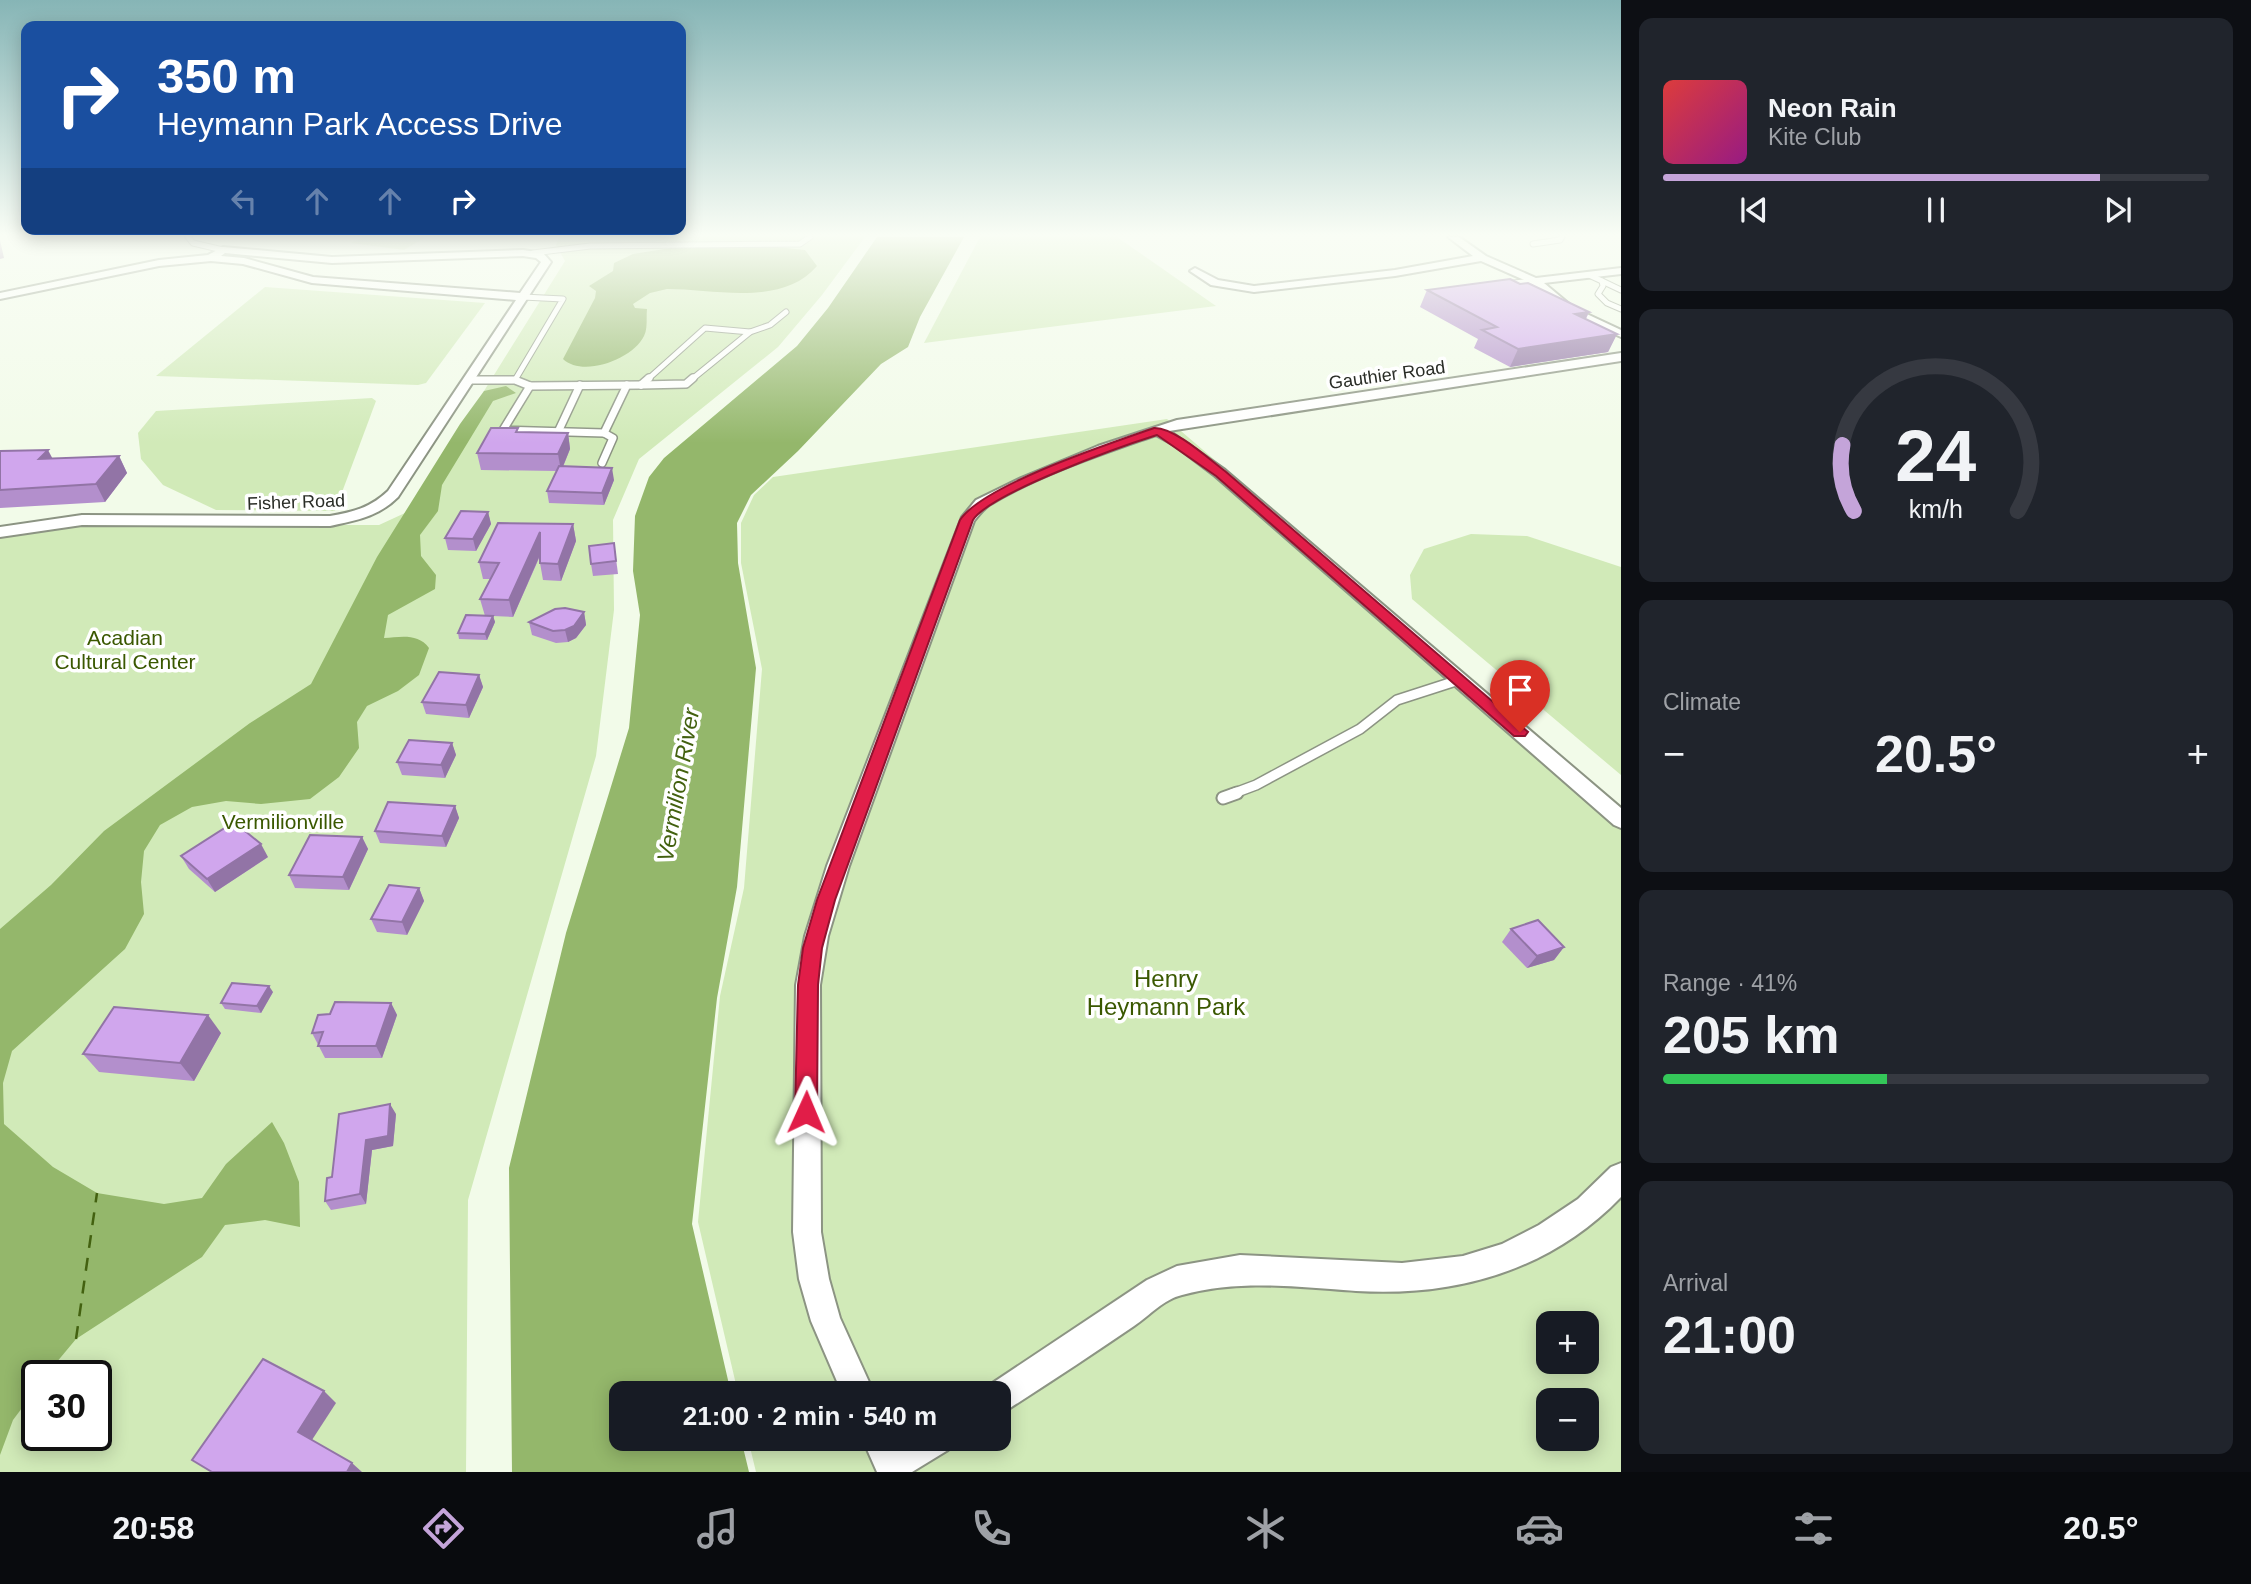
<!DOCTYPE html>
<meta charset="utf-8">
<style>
:root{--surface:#171b24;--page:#20242c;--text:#f1f3f6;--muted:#9ea1a6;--line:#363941;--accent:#c4a4d9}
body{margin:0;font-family:Helvetica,sans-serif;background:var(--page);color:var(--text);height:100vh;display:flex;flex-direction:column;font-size:26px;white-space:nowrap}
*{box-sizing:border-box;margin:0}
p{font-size:23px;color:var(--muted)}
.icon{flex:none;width:38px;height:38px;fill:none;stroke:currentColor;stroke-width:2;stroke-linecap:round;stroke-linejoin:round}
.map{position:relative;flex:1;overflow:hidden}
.sheet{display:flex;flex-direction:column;gap:18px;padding:18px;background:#0d0f14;width:630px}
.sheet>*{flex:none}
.top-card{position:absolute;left:21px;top:21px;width:665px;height:214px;border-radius:14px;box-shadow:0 4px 18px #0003;background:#1a4fa0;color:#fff;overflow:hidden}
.controls{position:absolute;left:1536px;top:1311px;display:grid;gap:14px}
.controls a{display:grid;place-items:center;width:63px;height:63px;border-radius:14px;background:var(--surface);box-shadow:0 4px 18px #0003;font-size:35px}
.speed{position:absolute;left:21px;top:1360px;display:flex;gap:14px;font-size:35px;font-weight:700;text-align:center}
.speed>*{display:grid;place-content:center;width:91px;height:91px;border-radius:50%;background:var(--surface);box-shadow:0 4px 18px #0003;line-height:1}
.speed .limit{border:4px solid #111;border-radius:10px;background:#fff;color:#111}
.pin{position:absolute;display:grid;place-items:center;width:60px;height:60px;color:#fff;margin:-72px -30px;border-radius:50% 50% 50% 0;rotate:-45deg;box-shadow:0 0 7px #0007}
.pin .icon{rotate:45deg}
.me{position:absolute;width:77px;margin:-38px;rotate:1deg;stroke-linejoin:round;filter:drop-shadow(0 0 5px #0008)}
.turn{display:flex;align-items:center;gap:24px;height:147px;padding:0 21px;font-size:32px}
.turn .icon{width:91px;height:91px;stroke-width:2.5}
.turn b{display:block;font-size:49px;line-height:60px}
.lanes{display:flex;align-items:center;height:66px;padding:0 21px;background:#0003;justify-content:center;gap:35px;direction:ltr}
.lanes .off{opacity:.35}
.big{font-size:52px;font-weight:800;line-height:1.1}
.sheet .widget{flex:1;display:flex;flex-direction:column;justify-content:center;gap:10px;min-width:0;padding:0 24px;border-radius:14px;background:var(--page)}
.sheet .dial{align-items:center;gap:0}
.dial svg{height:182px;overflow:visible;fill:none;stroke:var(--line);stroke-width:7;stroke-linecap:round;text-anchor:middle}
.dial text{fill:var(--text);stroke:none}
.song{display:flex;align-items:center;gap:21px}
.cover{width:84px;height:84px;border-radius:10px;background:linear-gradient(135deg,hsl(0 70% 55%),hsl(310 70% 35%))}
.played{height:7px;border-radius:4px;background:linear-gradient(90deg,var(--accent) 80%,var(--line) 80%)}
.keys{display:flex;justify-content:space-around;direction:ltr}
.heat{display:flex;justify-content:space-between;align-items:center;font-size:38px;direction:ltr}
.charge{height:10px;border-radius:5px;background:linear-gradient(90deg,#34c759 41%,var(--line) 0)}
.trip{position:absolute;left:609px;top:1381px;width:402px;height:70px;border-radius:14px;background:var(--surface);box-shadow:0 4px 18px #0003;font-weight:800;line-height:70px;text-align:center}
.tab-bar{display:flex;height:112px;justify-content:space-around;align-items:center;background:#090b0e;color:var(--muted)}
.tab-bar .icon{width:49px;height:49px}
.tab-bar .selected{color:var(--accent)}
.tab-bar b{font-size:32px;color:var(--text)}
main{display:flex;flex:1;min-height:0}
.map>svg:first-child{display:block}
.green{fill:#d1eab8;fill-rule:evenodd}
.water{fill:#94b76b}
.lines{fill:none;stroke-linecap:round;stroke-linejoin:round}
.ferry{stroke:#436110;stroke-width:2.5;stroke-dasharray:13 10;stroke-linecap:butt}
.lane-far3-casing{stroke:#8c9483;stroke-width:7}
.lane-far2-casing{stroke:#8c9483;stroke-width:10}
.lane-far1-casing{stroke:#8c9483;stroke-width:12}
.lane-casing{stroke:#8c9483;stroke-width:15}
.street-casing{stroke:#8c9483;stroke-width:4}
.lane-far3{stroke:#fff;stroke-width:5}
.lane-far2{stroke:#fff;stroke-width:7}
.lane-far1{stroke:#fff;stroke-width:9}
.lane{stroke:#fff;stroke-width:11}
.street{fill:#fff;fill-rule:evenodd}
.wall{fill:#b38fcc}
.shaded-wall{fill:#9274a6}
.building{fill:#d0a6ed;stroke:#9274a6;stroke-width:2}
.route{fill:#e11d48;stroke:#92132f;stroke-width:2}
.labels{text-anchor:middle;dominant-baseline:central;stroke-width:7;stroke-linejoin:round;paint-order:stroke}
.far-street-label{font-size:18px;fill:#2a2d27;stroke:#fff}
.park-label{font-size:21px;fill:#3a5800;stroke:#fff}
.water-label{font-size:23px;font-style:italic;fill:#436110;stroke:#fff}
.near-park-label{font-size:24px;fill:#3a5800;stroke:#fff}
</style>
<main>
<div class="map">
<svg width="1621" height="1472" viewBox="0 0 1621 1472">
<rect width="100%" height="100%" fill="#f2fbe9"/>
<g class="green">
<path d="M363,237H426L404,250L351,243Z"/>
<path d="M559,237H865L822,295L778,347L639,459L613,520L614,610L596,756L468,1200L466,1472H0V536L79,525H379L405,513L464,447L484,391L565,261L556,245ZM37,1376H96V1435H37Z"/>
<path d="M980,237H1117L1216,306L924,343Z"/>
<path d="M265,287L485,303L426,383L418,385L156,376Z"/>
<path d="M372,398L376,401L335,511L216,510L163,485L141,459L138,433L156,411Z"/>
<path d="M1167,419L1621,809V1472H756L748,1439L999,1438V1393H738L698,1222L720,996L744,888L762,669L741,563V523L754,495L773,477ZM1549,1323H1587V1362H1549ZM1549,1400H1587V1438H1549Z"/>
<path d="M1471,534L1527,536L1621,567V775L1412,599L1410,575L1424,549Z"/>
</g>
<g class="water">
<path d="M877,237H964L920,317L908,347L881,364L798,451L751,495L737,523L738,563L756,668L737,887L717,998L692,1224L731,1393H621V1438L741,1439L749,1472H512L509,1168L566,933L629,728L640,615L633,571L635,516L649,477L664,458L797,346L828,308Z"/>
<path d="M677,247H777L805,250L817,266C782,307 715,289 667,289L650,293L633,304L635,308L647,309C646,318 648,328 644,336C633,359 583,378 563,359L595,298L596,291L589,286L613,271L614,263L633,254Z"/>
<path d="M506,386L516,393L493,401L442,485L438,511L420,535L421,556L436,575L435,589L388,615L384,638C401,637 418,633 429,648L419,675L398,691L367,706L357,722L359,748L339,777L310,799L261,804L226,801L192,807L160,825L144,851L141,882L144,914L125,949L12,1051L3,1083L4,1124L53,1167L97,1193L164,1204L202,1198L226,1164L272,1122L284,1143L299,1182L300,1227L265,1220L225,1225L202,1257L76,1339L46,1375L37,1376V1388L13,1420L0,1455V929L51,885L104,831L250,723L311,684L377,557L460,424L484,391Z"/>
</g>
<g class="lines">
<path class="ferry" d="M76,1339L97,1193"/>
<defs>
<g id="lane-far3">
<path d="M188,237L193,243L223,250"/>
<path d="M1533,244L1560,240L1562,237"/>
<path d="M533,253L590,246L800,244L810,237"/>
<path d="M1589,275L1602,281L1603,286L1598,294L1607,303L1621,309"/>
<path d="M1602,281L1621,290"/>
<path d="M1504,284L1535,281"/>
<path d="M750,332L770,325L786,312"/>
<path d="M515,380L563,299L523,297"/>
<path d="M647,380L705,328L750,332L691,380"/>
</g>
<g id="lane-far2">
<path d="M468,380H515L530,386L641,385"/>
<path d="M641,385L649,378"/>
<path d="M641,385L686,384L693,378"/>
<path d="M530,386L503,430L604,433L627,385"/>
<path d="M558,432L580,385"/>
<path d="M602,463L613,438L604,433"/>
</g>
<path id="lane-far1" d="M1232,794L1256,785L1360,729L1397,700L1459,680"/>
<path id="lane" d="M1223,798L1237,793"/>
<g id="street">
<path d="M1448,237H1459L1486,256L1536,278L1621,268V274L1544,283L1574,308L1621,330V337L1566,312L1531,283L1481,261L1395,276L1254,292L1211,285L1190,271L1195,268L1218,280L1254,286L1395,270L1473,256Z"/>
<path d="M223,247L332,257L523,250L543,253L551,262L398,497C378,517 357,520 330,526L82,525L0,537V527L82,515L330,516C353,512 370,508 388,491L516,300L312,283L243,264L211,261L159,266L0,299V293L159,260L208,255ZM225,253L332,263L523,256L536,258L541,262L520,293L313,277L244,258L221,256Z"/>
<path d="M1621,353V361L1169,431L1225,470L1621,808V828L1614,825L1215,476L1174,445L1156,435C1102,454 1038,475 989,505C983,509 979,515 974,521L849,866L828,936L820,985L821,1232L829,1279L840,1318L874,1393H842L811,1321L799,1279L793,1232L796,985L805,936L827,866L962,517L976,500L1021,478L1098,446L1177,420Z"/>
<path d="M1621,1163V1197C1550,1271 1455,1297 1356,1291C1297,1287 1240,1279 1182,1295C1164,1299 1149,1316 1134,1326C1093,1354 1052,1381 1010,1408L999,1413V1393H985L988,1386L1147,1280L1177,1266L1240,1255L1402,1263L1463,1256L1502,1244L1539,1225L1578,1199L1611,1167Z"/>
<path d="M862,1438H895L898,1443L905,1438H952L948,1450L912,1472H877Z"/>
</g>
</defs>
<use href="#lane-far3" class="lane-far3-casing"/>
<use href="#lane-far2" class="lane-far2-casing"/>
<use href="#lane-far1" class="lane-far1-casing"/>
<use href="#lane" class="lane-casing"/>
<use href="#street" class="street-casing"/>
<use href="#lane-far3" class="lane-far3"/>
<use href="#lane-far2" class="lane-far2"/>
<use href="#lane-far1" class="lane-far1"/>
<use href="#lane" class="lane"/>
<use href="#street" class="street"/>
</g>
<g class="wall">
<path d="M1520,284L1589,312L1586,319L1617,334L1608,352L1510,367L1474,348L1478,339L1420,307L1427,290Z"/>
<path d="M519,432L568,433L570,449L563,467L614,480L604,505L549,503L547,491L557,471L481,470L477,453Z"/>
<path d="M0,451L52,459L119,456L127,473L105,502L0,508Z"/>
<path d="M488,512L491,524L476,551L448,550L445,538Z"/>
<path d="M573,524L576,541L561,581L543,580L540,563V556L513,617L493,616L495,622L487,640L459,639L458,633L485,616L480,599L490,579H483L479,562Z"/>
<path d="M614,543L618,574L593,576L591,564Z"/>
<path d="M584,612L586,625L576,638L568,642L556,643L532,635L529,622Z"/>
<path d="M479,675L483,687L469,718L426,714L422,702Z"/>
<path d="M452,743L456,755L445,778L402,775L397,762Z"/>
<path d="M455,806L459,818L446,847L380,843L375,831Z"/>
<path d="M362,837L368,849L349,890L295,888L289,875Z"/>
<path d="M181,856L268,857L215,892L189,869Z"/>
<path d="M419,888L424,901L407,935L377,932L371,919Z"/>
<path d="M1511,929L1564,947L1554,960L1527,968L1502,942Z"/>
<path d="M273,992L261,1013L225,1009L221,1003Z"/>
<path d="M391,1003L397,1015L382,1058H325L312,1033L330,1014Z"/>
<path d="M221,1033L194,1081L99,1072L83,1054Z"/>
<path d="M396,1114L393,1146L372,1150L366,1204L331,1210L325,1201L332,1177Z"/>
</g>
<g class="shaded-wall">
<path d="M0,240L4,258L0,259Z"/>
<path d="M1589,312L1580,330L1575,314Z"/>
<path d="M1617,334L1608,352L1510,367L1518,349Z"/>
<path d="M568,433L570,449L561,471L558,454Z"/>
<path d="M48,450L57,467L39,459Z"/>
<path d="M119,456L127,473L105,502L96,484Z"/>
<path d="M612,468L614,480L604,505L602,493Z"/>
<path d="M488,512L491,524L476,551L473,539Z"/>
<path d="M573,524L576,541L561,581L558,564Z"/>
<path d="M540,532L543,548L513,617L509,600Z"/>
<path d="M584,612L586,625L576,638L568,642L565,630Z"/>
<path d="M493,616L495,622L487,640L485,634Z"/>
<path d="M479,675L483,687L469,718L466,705Z"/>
<path d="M452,743L456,755L445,778L441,765Z"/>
<path d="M455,806L459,818L446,847L442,836Z"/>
<path d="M362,837L368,849L349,890L343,877Z"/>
<path d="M261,844L268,857L215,892L207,879Z"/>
<path d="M419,888L424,901L407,935L402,922Z"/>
<path d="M1564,947L1554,960L1527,968L1537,956Z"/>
<path d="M269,986L273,992L261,1013L257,1006Z"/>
<path d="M391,1003L397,1015L382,1058L376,1046Z"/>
<path d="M208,1015L221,1033L194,1081L180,1063Z"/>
<path d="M390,1104L396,1114L393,1146L372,1150L366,1204L360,1194L366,1140Z"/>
<path d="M324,1391L336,1403L310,1443L298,1432Z"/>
<path d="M352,1463L362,1472H347Z"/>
</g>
<g class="building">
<path d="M1510,279L1520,284L1528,283L1589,312L1575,314L1617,334L1518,349L1482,330L1497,327L1427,290Z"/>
<path d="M491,428H518L516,432L568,433L558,454L477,453Z"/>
<path d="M48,450L39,459L119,456L96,484L0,490V451Z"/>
<path d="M559,466L612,468L602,493L547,491Z"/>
<path d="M461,511L488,512L473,539L445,538Z"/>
<path d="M498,523L573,524L558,564L540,563V532L509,600L480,599L499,563L479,562Z"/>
<path d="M614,543L616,561L591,564L589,546Z"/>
<path d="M565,608L584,612L574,626L565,630L553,631L529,622L555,609Z"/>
<path d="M466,615L493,616L485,634L458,633Z"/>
<path d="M439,672L479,675L466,705L422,702Z"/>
<path d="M409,740L452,743L441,765L397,762Z"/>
<path d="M388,802L455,806L442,836L375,831Z"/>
<path d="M234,822L261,844L207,879L181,856Z"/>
<path d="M310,835L362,837L343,877L289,875Z"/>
<path d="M389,885L419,888L402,922L371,919Z"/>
<path d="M1538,920L1564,947L1537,956L1511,929Z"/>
<path d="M232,983L269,986L257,1006L221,1003Z"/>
<path d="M335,1002L391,1003L376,1046H318L323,1032L312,1033L318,1015L330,1014Z"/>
<path d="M114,1007L208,1015L180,1063L83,1054Z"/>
<path d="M390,1104L388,1136L366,1140L360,1194L325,1201L327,1178L332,1177L339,1114Z"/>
<path d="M263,1359L324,1391L298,1432L352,1463L347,1472H212L192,1460Z"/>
</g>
<linearGradient id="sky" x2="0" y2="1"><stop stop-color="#86b5b6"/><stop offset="0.53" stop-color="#f9fdf5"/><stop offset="1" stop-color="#f9fdf5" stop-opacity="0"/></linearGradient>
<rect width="1621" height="443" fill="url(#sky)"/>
<path class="route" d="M1154,428C1174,427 1209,459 1225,471L1528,732L1525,736H1514L1216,476L1157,435C1122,446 990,493 973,520L835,900L822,948L818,985L817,1112L814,1119L806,1122L798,1119L795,1112L798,985L803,948L817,900L960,520C983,485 1111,443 1154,428Z"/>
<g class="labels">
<g class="far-street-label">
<text transform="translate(1387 375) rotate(-8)">Gauthier Road</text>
<text transform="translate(296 502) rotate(-2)">Fisher Road</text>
</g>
<g class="park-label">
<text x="125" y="637">Acadian<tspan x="125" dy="24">Cultural Center</tspan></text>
<text x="283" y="821">Vermilionville</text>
</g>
<g class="water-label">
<text transform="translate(678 785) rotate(-80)">Vermilion River</text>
</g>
<g class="near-park-label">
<text x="1166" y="978">Henry<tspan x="1166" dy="28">Heymann Park</tspan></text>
</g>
</g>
</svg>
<div class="controls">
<a>+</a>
<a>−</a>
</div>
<div class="speed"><div class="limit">30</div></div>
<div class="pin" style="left:1520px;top:732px;background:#d93025"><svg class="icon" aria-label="arrive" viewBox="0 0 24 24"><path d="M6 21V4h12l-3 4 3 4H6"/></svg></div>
<svg class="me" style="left:806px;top:1112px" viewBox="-20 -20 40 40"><path d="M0-17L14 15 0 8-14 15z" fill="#e11d48" stroke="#fff" stroke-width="4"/></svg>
<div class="trip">21:00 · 2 min · 540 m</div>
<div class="top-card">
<div class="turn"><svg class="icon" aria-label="right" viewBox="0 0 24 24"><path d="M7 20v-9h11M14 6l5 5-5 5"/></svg><div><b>350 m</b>Heymann Park Access Drive</div></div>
<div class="lanes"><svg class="icon off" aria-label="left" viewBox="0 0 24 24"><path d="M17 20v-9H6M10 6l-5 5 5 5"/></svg><svg class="icon off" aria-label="ahead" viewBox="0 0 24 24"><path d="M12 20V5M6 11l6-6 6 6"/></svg><svg class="icon off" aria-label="ahead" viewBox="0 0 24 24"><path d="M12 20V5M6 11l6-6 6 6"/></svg><svg class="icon" aria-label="right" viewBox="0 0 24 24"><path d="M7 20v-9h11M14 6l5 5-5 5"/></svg></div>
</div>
</div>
<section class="sheet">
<div class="widget">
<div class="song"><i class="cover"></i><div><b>Neon Rain</b><p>Kite Club</p></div></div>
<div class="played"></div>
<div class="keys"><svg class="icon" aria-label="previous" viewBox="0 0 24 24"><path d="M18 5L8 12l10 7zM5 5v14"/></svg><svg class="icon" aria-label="pause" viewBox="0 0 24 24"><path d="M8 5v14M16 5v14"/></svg><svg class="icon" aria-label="next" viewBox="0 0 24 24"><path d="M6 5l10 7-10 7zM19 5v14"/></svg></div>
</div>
<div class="widget dial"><svg viewBox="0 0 100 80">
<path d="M14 69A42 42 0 1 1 86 69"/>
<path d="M14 69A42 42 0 0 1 9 40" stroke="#c4a4d9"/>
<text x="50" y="56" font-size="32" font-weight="700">24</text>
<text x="50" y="72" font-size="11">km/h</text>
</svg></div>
<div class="widget"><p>Climate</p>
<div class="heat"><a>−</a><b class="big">20.5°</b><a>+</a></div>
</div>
<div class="widget"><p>Range · 41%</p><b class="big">205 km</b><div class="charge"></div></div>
<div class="widget"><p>Arrival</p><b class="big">21:00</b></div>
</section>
</main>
<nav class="tab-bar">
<b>20:58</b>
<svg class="icon selected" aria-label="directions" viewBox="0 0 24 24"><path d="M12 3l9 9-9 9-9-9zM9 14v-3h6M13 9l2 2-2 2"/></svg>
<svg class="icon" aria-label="music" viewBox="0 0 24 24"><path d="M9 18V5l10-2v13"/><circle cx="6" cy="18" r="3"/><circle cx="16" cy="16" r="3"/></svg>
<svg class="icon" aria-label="phone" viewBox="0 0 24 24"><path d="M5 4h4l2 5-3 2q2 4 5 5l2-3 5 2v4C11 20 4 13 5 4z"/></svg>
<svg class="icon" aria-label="climate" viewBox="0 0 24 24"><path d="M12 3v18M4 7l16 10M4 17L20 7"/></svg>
<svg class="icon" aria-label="car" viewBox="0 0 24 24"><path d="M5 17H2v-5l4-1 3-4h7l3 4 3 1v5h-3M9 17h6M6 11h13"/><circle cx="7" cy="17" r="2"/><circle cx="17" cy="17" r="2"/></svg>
<svg class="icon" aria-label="filters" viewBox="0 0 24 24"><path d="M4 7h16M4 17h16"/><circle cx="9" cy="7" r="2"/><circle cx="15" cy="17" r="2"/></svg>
<b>20.5°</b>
</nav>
